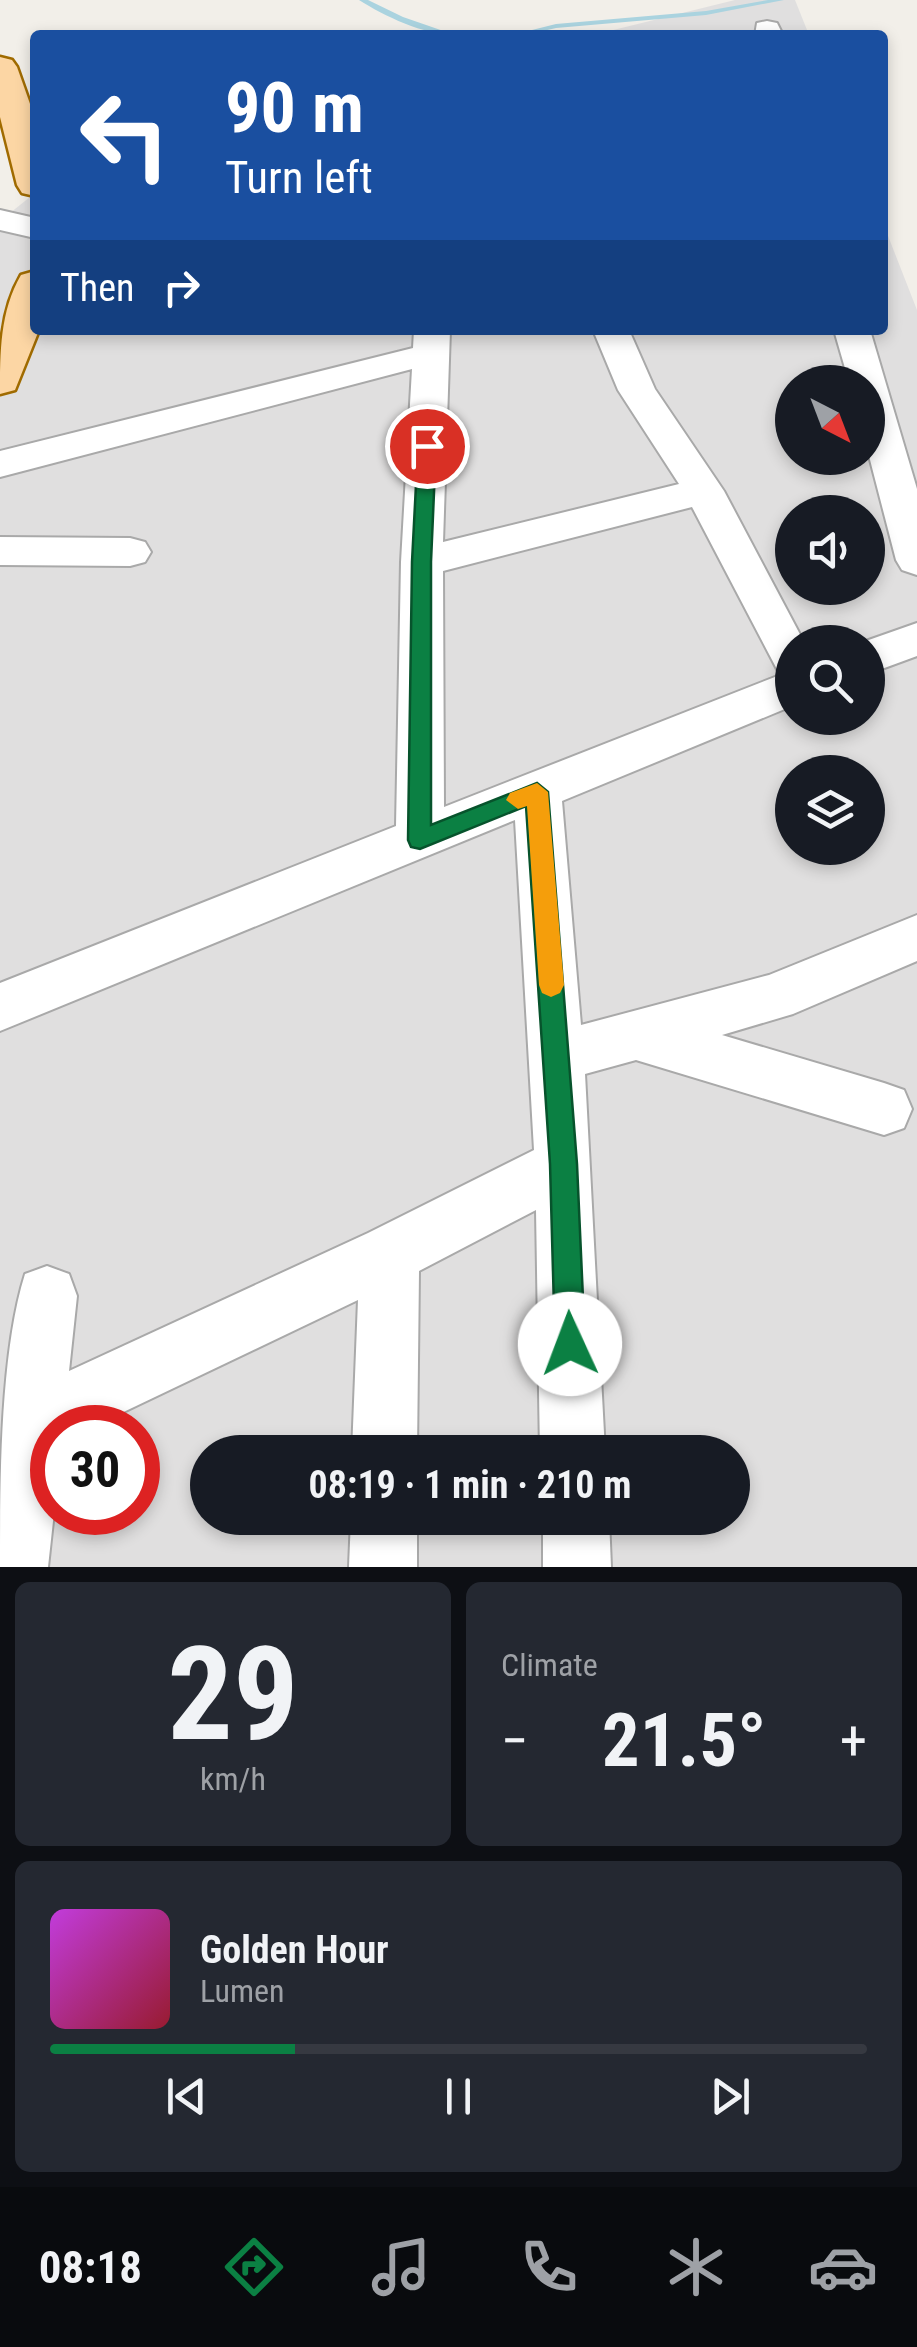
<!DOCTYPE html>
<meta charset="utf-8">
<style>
:root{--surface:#171b24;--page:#242831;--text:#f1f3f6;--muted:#9ea1a6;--line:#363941;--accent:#0b8043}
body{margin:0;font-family:"Roboto Condensed",sans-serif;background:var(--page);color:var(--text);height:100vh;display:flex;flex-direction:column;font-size:38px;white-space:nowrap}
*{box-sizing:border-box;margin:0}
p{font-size:32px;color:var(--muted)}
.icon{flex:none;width:55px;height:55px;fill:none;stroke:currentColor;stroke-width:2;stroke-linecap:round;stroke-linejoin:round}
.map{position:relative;height:1567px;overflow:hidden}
.details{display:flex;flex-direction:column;gap:15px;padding:15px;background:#0d0f14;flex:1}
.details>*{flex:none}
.hud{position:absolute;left:30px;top:30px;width:858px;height:305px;border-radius:10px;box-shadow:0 5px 15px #0003;background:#1a4fa0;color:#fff;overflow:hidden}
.needle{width:65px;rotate:138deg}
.fabs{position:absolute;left:775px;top:365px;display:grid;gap:20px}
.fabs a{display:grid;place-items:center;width:110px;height:110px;border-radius:50%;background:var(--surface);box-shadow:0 5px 15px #0003;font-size:50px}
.speed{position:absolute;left:30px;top:1405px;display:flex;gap:20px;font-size:50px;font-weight:700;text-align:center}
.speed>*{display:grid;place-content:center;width:130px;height:130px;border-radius:50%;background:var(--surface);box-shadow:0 5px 15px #0003;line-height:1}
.speed .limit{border:15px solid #d22;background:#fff;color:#111}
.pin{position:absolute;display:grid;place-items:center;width:85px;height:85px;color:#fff;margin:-42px;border:5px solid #fff;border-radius:50%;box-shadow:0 2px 10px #0007}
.me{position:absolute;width:110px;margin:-55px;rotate:358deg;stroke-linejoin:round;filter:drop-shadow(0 0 8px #0008)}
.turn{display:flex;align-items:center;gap:35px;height:210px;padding:0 30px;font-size:45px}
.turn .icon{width:130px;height:130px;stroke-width:2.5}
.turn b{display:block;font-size:70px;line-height:85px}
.then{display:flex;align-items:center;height:95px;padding:0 30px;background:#0003;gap:20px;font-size:38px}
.big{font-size:75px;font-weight:700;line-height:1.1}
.details .tile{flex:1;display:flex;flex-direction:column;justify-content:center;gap:15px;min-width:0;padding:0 35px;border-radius:15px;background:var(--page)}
.details .dial{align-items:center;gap:0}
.dial b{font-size:130px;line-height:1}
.song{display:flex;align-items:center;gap:30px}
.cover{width:120px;height:120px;border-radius:15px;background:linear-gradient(135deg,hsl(290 70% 55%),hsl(350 70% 35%))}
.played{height:10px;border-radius:5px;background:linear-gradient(90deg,var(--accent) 30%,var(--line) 30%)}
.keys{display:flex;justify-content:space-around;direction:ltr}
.heat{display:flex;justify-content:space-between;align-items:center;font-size:55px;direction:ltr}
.details .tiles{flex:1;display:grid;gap:15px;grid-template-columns:1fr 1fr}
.tile:last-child{grid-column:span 2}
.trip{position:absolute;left:190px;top:1435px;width:560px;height:100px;border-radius:50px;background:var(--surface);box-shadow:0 5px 15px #0003;font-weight:700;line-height:100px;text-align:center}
.tab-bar{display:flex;height:160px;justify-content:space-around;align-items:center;background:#090b0e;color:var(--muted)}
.tab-bar .icon{width:70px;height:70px}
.tab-bar .selected{color:var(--accent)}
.tab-bar b{font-size:45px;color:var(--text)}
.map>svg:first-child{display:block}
.residential{fill:#e0dfdf;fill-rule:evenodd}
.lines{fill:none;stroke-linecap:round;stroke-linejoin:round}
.stream{fill:#aad3df;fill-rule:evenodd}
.street-casing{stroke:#a9a9a9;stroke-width:4}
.primary-casing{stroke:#a06b00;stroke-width:5}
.street{fill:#fff;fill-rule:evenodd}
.primary{fill:#fcd6a4;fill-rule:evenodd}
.route{fill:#0b8043;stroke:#07532c;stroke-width:2.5}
.slow{fill:#f59e0b}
</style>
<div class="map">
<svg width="917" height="1567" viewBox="0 0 917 1567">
<rect width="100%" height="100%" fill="#f2efe9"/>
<g class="residential">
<path d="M735,0H795L809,35H593Z"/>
<path d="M35,193V330H882L883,223L917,310V1567H0V221ZM792,382H868V458H792ZM792,512H868V588H792ZM792,642H868V718H792ZM792,772H868V848H792ZM52,1428H138V1512H52ZM208,1452H732V1518H208Z"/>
</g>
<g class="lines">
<g class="stream">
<path d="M359,0H368L403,17L455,35C424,35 384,16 359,0Z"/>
<path d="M768,0H784L706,15L556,28L526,35H512L556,24L706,11Z"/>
</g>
<defs>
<g id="street">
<path d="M767,21L777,23L783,35H755L757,23Z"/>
<path d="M0,210L35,218V238L0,230Z"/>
<path d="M414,330H450L443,542L679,484L618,390L593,330H629L655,389L724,491L804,642H792V706L562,801L581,1025L769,975L917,915V961L793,1014L722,1035L884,1083L904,1090L912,1109L904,1128L884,1135L636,1060L585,1074L605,1452H540L536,1210L419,1271L417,1452H352L358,1300L90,1428H52L54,1512L48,1567H0C0,1481 0,1353 25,1274L47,1266L69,1274L77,1296L69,1371L368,1233L534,1150L515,820L0,1031V983L396,826L401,562L412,369L0,477V451L413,348ZM692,507L780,675L444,807L443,571Z"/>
<path d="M834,330H870L917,489V575L902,570L896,560L868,452V382H849Z"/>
<path d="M0,537L130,538L145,542L151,552L145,562L130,566L0,565Z"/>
<path d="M917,623V656L868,674V642H863Z"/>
<path d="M351,1518H417V1567H349Z"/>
<path d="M543,1518H609L611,1567H543Z"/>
</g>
<g id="primary">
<path d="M0,57L12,60L17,67L35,118V196L22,193L17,185L0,117Z"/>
<path d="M35,271V330H39L15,390L0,394C0,352 0,311 21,275Z"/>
</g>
</defs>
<use href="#street" class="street-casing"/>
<use href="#primary" class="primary-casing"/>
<use href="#street" class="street"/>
<use href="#primary" class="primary"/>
</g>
<path class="route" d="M427,440L436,446L431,562V825L537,783L548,792L577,1164L585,1344L580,1355L570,1359L559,1355L555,1344L550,1164L526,806L420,849L411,847L408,840L412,562L418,446Z"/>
<path class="slow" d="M537,783L548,792L564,985L560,993L551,997L542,993L539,985L527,806L518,809L506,800L510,793Z"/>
</svg>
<div class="fabs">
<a><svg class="needle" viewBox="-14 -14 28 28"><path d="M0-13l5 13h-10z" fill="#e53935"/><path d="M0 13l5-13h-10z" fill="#9ea1a6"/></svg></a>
<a><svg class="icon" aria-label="sound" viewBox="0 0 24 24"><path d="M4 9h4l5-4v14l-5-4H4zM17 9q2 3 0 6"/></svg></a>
<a><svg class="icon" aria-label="search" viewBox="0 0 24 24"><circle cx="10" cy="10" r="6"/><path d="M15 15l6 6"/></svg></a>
<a><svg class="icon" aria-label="layers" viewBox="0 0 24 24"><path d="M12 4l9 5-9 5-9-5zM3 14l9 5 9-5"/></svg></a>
</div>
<div class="speed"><div class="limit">30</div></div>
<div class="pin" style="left:427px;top:446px;background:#d93025"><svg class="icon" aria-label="arrive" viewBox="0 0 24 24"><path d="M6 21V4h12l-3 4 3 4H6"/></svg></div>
<svg class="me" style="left:570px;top:1344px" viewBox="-20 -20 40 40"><circle r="19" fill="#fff"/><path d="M0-13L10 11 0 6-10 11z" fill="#0b8043"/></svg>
<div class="trip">08:19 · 1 min · 210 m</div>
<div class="hud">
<div class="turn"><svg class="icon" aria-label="left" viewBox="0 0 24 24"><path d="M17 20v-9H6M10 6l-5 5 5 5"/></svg><div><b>90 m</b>Turn left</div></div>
<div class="then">Then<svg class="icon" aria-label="right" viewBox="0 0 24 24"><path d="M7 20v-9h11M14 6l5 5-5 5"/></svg></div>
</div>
</div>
<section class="details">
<div class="tiles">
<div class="tile dial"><b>29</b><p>km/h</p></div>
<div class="tile"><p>Climate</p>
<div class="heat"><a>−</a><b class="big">21.5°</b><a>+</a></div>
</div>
<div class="tile">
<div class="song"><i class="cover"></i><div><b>Golden Hour</b><p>Lumen</p></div></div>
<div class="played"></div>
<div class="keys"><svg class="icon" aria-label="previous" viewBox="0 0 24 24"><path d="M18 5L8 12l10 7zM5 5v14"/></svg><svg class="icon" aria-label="pause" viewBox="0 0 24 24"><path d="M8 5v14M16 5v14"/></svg><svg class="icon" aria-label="next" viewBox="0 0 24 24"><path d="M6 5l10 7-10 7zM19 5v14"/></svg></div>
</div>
</div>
</section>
<nav class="tab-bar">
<b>08:18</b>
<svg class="icon selected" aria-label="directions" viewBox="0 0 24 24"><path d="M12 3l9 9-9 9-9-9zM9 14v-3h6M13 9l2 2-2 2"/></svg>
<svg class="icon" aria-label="music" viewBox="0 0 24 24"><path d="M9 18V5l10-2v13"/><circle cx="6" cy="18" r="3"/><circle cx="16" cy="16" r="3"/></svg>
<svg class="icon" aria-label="phone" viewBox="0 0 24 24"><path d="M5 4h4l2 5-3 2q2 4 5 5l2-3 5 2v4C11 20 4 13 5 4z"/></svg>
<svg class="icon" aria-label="climate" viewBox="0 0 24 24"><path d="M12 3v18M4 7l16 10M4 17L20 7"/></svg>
<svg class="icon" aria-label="car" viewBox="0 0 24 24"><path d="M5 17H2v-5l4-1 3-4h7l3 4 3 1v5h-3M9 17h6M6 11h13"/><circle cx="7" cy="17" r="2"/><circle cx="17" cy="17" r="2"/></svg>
</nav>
